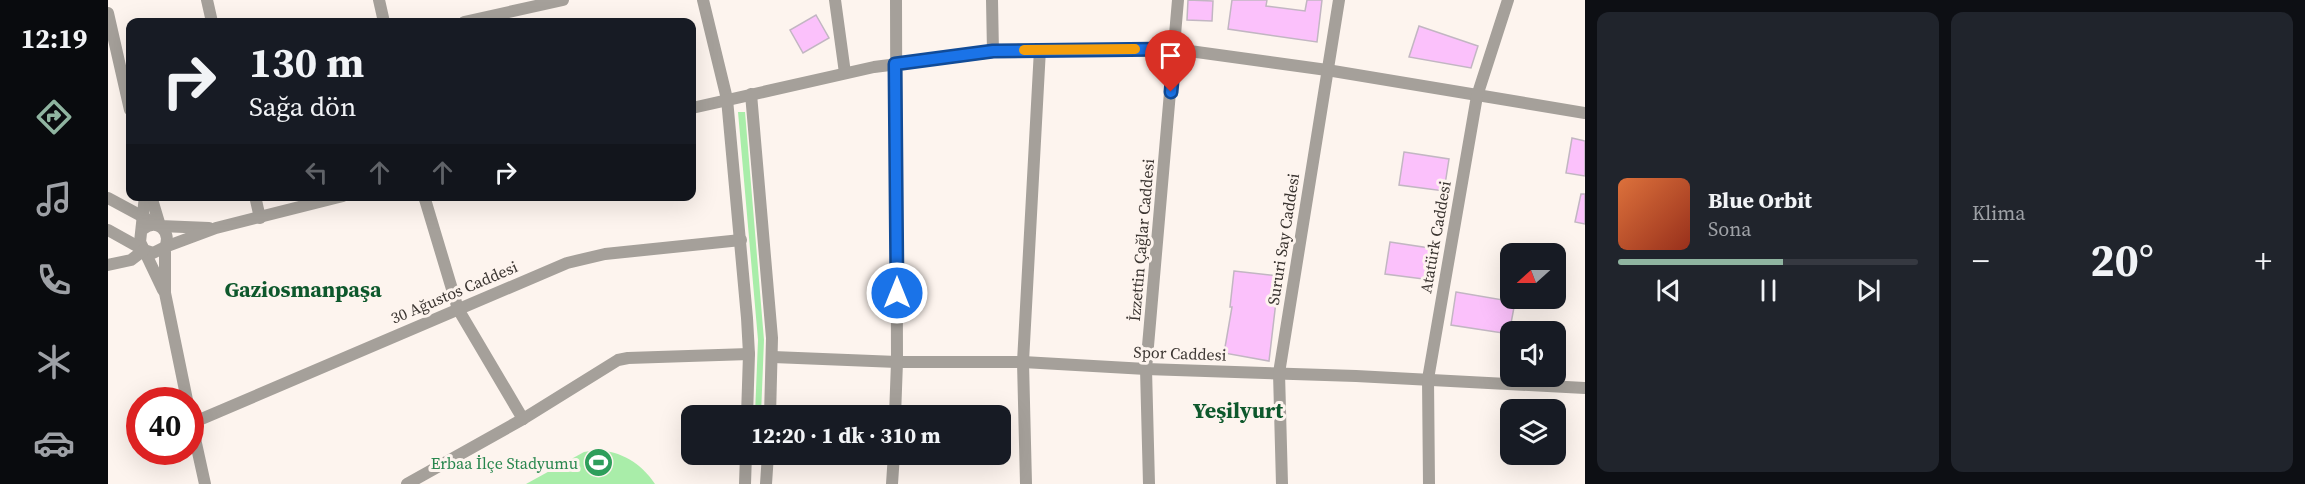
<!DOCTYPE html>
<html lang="tr">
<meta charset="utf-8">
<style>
:root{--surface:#171b24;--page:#20242c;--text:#f1f3f6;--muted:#9ea1a6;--line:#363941;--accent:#8fb4a0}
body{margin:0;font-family:"Source Serif 4",serif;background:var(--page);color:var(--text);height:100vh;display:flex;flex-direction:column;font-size:22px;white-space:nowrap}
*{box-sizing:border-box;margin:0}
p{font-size:20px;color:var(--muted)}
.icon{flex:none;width:33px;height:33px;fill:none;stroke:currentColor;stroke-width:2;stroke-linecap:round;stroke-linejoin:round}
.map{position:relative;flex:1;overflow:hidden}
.details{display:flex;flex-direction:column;gap:12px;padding:12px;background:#0d0f14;width:720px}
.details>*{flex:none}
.hud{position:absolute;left:18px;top:18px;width:570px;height:183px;border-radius:12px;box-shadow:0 6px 24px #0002;background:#171b24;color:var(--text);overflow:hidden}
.needle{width:39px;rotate:249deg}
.fabs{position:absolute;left:1392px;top:243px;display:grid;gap:12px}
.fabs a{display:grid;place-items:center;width:66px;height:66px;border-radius:12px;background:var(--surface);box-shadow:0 6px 24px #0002;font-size:30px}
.speed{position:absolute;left:18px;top:387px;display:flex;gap:12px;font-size:30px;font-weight:700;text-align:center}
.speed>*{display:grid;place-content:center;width:78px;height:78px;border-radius:50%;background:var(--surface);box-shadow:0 6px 24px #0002;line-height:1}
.speed .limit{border:9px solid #d22;background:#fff;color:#111}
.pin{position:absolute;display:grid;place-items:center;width:51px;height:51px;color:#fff;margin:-62px -26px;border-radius:50% 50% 50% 0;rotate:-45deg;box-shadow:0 0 6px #0007}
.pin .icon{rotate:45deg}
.me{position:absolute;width:66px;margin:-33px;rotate:0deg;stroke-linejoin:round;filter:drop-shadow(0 0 4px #0008)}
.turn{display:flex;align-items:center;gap:21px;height:126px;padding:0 24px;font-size:27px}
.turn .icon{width:78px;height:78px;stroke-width:2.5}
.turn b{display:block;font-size:42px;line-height:51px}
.lanes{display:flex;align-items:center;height:57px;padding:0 24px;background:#0003;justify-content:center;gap:30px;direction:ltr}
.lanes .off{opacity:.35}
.big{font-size:45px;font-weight:700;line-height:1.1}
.details .widget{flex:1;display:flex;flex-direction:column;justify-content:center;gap:9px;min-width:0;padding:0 21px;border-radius:12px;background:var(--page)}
.song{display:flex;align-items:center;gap:18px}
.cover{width:72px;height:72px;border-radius:9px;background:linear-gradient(135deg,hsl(20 70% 55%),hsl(10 70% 35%))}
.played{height:6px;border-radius:3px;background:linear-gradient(90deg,var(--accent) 55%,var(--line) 55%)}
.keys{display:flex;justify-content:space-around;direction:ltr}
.heat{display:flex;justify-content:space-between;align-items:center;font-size:33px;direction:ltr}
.details .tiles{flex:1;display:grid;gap:12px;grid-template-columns:repeat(2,1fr)}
.trip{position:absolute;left:573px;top:405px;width:330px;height:60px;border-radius:12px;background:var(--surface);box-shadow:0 6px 24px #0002;font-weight:700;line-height:60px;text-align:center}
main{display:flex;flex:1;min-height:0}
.menu{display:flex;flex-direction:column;width:108px;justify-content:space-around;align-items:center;background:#090b0e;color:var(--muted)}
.menu .icon{width:42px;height:42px}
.menu .selected{color:var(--accent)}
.menu b{font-size:27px;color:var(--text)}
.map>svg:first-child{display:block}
.green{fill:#a9eda9}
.building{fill:#fbc1fb;stroke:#c2b6c2;stroke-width:1.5}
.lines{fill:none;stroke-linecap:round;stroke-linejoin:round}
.minor{stroke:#a5a09a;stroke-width:12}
.route-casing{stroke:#114b97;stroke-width:15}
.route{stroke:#1a73e8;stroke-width:10}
.slow{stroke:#f59e0b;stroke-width:10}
.labels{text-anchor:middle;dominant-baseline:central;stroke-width:6;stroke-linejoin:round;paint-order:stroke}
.street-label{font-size:16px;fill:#3b3531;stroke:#fdf4ee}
.leisure-label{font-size:16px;fill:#27864d;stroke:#fdf4ee;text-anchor:end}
.district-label{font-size:22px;font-weight:bold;fill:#0e582c;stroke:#fdf4ee}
</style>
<main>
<nav class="menu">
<b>12:19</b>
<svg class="icon selected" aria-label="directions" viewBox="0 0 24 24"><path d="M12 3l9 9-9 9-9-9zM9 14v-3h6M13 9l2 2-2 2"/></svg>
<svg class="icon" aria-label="music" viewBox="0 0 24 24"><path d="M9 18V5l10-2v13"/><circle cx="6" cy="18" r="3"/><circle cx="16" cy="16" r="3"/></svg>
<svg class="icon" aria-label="phone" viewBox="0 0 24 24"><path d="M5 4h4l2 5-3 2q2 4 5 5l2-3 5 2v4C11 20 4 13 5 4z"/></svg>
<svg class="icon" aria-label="climate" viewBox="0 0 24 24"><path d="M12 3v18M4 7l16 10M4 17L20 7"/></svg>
<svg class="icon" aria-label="car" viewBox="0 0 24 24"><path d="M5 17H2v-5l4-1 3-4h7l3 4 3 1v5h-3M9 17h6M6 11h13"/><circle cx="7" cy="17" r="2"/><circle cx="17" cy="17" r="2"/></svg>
</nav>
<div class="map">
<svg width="1477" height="484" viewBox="0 0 1477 484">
<rect width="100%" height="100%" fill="#fdf4ee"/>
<g class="green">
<path d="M630,112H637L656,340L653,415H647L650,340Z"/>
<path d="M488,450C513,451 533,463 547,484H418L476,452Z"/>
</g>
<g class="building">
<path d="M1080,0L1105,1L1104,21L1079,20Z"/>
<path d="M1124,0H1159L1158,6L1197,11L1199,0H1214L1209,42L1120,29Z"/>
<path d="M708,15L721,38L695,53L682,30Z"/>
<path d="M1311,26L1370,46L1363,68L1301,57Z"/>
<path d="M1464,138L1477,141V176L1458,173Z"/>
<path d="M1296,152L1341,159L1336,191L1291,185Z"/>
<path d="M1473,194H1477V224L1467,222Z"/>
<path d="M1282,242L1328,249L1323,280L1277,274Z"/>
<path d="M1126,271L1171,276L1161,361L1116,353L1124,307H1122Z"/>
<path d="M1348,292L1407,302L1401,334L1343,325Z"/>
</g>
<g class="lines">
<g class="minor">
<path d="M99,0L104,22"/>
<path d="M271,0L276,22"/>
<path d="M595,0L619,99L639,318L641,354L639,416"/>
<path d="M727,0L737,73"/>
<path d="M884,0L885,52"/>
<path d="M0,13L22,110"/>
<path d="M356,22L455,0"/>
<path d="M643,94L664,338L662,416"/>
<path d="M584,108L766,67L885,52L1067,49L1219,70L1477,113"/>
<path d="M43,196L52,226"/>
<path d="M147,196L152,218"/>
<path d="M316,196L350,309L415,419"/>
<path d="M0,198L52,226L101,228"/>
<path d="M35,229C49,218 64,231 57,247L45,253L36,250L32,242L37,196"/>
<path d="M0,230L36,250"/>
<path d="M36,250L55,290"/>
<path d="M0,265L23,260L36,250"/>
<path d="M665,357L789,362H915L1038,369L1248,376L1477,388"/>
<path d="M79,400L57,293V247L108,228L235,196"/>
<path d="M82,416L97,484"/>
<path d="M787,416L789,362L788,0"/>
<path d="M84,423L459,263L497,254L633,240"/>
<path d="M299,484L415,419L510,360L520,358L641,354"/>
<path d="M637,484L638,454"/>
<path d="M658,484L660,454"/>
<path d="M784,484L786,454"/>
<path d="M918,484L915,362L932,49"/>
<path d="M1041,484L1038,369L1070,0"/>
<path d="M1174,484L1171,373L1231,0"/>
<path d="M1321,484L1320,379L1369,96L1400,0"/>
</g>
</g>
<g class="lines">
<defs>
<path id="route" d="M789,293L787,64L885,51L1067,49L1063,92"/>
</defs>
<use href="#route" class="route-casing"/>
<use href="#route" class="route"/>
<path class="slow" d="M916,50L1027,49"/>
</g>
<defs>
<symbol id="stadium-disc" viewBox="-11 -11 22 22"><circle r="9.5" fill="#2e9e5b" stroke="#fdf4ee"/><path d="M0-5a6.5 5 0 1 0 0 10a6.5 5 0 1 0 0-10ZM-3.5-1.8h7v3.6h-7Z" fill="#fff"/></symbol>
</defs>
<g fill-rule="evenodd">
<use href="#stadium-disc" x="474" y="446" width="33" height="33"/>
</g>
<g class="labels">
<g class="street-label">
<text transform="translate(1327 237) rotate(-80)">Atatürk Caddesi</text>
<text transform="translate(1175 239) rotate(-81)">Sururi Say Caddesi</text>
<text transform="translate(1033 240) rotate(-85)">İzzettin Çağlar Caddesi</text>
<text transform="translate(346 292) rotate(-23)">30 Ağustos Caddesi</text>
<text transform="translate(1072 353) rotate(2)">Spor Caddesi</text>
</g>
<g class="leisure-label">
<text x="470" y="463">Erbaa İlçe Stadyumu</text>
</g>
<g class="district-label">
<text x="195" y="289">Gaziosmanpaşa</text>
<text x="1130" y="410">Yeşilyurt</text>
</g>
</g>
</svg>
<div class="fabs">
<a><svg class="needle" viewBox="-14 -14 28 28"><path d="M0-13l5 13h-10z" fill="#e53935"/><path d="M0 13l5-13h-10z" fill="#9ea1a6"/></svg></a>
<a><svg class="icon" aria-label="sound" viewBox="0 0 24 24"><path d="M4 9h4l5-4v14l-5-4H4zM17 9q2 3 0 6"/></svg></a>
<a><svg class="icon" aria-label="layers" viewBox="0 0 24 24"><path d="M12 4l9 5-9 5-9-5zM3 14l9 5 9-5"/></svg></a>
</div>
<div class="speed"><div class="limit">40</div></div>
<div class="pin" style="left:1063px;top:92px;background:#d93025"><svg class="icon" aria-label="arrive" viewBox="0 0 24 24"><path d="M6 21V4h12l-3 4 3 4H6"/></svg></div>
<svg class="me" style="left:789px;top:293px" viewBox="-20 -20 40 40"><circle r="17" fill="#1a73e8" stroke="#fff" stroke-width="3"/><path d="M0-11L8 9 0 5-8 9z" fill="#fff"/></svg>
<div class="trip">12:20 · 1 dk · 310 m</div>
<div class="hud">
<div class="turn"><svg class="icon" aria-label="right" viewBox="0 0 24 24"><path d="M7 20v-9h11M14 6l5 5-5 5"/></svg><div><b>130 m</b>Sağa dön</div></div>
<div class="lanes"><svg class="icon off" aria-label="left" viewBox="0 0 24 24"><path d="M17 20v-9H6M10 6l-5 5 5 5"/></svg><svg class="icon off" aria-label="ahead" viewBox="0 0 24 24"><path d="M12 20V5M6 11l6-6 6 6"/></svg><svg class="icon off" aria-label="ahead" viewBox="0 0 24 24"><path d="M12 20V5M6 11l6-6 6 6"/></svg><svg class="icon" aria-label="right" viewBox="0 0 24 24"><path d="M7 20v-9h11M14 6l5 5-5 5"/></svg></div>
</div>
</div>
<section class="details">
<div class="tiles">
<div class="widget">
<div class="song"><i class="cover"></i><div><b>Blue Orbit</b><p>Sona</p></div></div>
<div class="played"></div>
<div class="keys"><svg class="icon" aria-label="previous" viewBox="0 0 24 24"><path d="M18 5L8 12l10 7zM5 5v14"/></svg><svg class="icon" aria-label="pause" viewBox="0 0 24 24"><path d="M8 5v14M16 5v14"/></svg><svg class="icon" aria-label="next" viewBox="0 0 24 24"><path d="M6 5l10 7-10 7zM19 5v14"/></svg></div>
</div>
<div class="widget"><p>Klima</p>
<div class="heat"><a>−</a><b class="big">20°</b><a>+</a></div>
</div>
</div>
</section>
</main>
